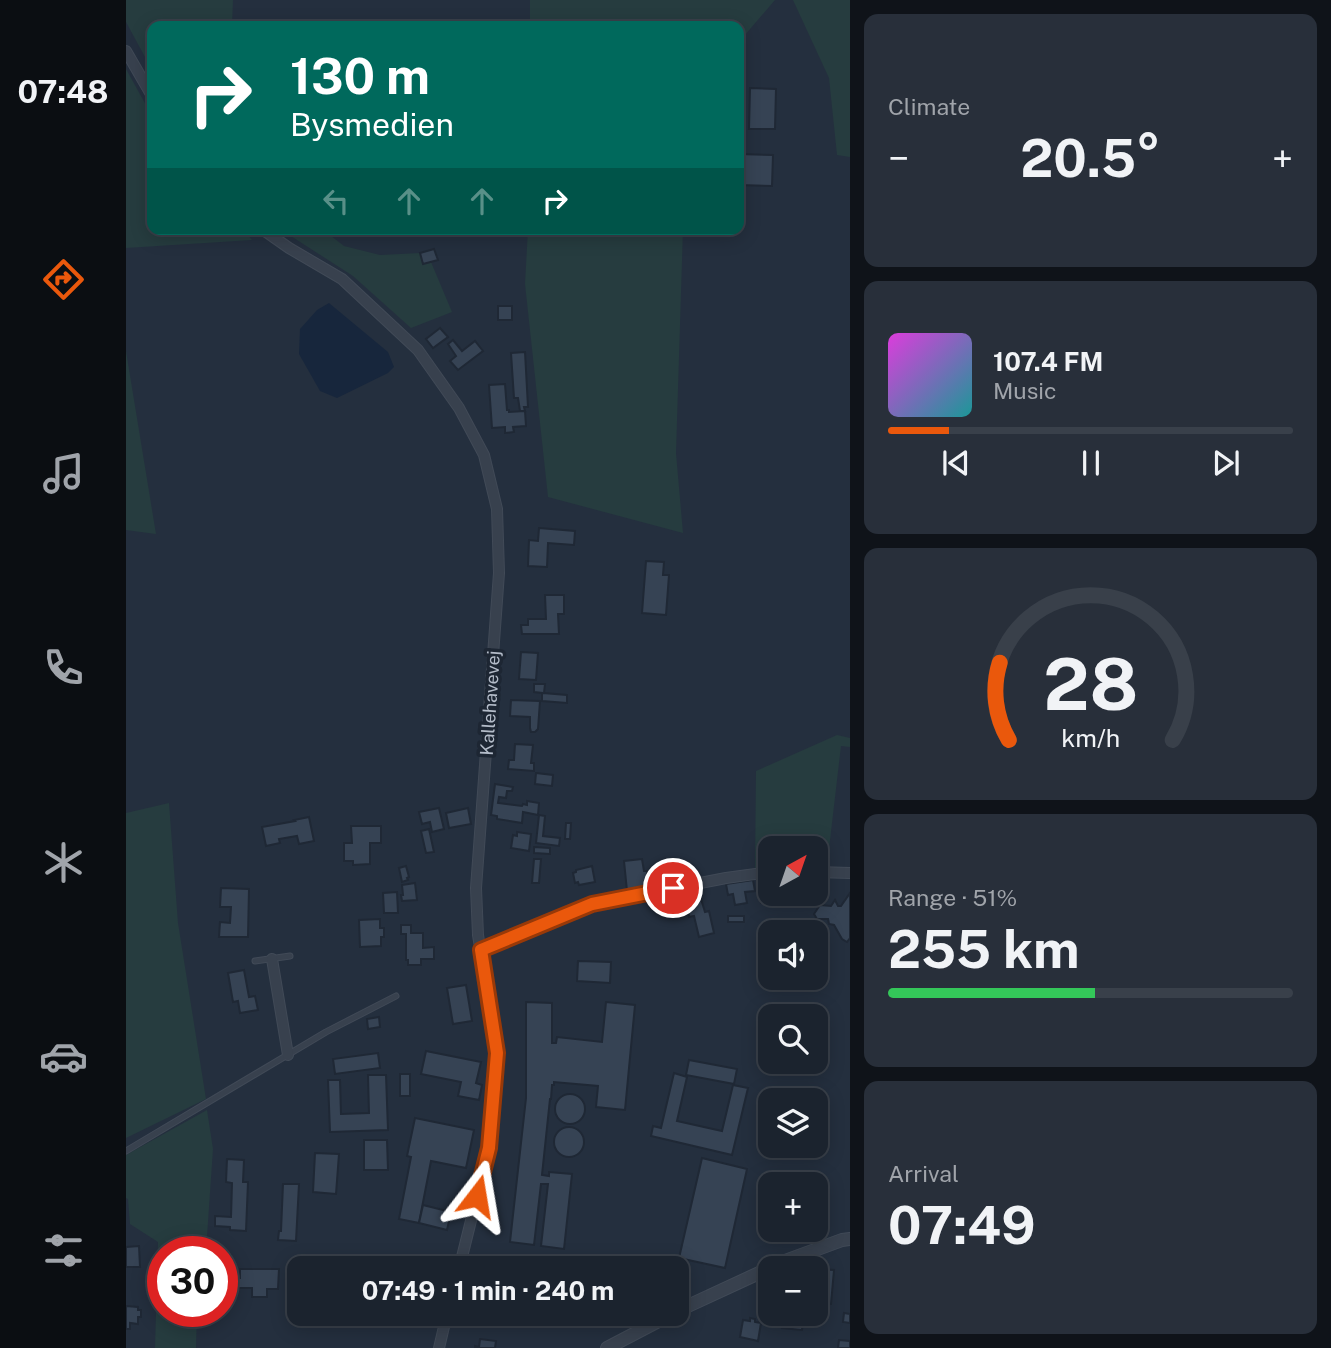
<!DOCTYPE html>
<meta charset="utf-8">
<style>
:root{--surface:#1b232e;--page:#282f3a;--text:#f1f3f6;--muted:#a0a4aa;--line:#39404a;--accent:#ea580c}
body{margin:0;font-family:"Public Sans",sans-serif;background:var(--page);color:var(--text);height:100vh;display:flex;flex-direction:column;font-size:26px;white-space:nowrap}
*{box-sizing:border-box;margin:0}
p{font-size:23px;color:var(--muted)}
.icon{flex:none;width:38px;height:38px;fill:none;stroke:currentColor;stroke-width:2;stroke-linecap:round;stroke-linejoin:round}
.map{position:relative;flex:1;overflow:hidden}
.drawer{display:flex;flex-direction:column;gap:14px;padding:14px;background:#0f1319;width:481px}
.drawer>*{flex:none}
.hud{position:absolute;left:21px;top:21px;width:597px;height:214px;border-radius:14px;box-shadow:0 4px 18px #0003,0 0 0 2px var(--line);background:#00695c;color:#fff;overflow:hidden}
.needle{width:46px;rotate:40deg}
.fabs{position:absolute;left:632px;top:836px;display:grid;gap:14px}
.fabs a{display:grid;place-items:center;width:70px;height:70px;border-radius:14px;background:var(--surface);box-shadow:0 4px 18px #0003,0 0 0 2px var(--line);font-size:35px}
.speed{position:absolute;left:21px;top:1236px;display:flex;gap:14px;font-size:35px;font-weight:700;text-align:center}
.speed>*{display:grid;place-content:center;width:91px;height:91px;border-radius:50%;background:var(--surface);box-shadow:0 4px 18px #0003,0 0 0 2px var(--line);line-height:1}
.speed .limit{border:10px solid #d22;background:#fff;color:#111}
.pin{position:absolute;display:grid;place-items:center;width:60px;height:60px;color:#fff;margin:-30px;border:4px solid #fff;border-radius:50%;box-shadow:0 2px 7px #0007}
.me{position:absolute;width:77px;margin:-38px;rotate:14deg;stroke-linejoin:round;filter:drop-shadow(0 0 5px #0008)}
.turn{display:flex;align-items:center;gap:24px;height:147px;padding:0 28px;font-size:32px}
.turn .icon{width:91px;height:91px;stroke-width:2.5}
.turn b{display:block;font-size:49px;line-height:60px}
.lanes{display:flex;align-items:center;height:66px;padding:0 28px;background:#0003;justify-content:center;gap:35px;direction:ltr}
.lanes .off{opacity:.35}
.big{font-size:52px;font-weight:700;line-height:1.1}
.drawer .card{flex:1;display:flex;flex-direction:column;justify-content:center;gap:10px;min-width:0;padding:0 24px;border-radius:14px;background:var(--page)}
.drawer .dial{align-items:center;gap:0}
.dial svg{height:182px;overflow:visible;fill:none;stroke:var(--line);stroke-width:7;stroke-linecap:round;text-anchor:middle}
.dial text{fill:var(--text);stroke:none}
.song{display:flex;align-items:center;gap:21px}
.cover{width:84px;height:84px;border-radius:10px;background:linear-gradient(135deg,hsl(300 70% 55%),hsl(180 70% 35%))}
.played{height:7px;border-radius:4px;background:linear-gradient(90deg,var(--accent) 15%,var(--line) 15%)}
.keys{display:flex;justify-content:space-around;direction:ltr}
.heat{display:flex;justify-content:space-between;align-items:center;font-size:38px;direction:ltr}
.charge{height:10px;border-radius:5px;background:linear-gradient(90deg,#34c759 51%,var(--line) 0)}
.trip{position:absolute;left:161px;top:1256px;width:402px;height:70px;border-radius:14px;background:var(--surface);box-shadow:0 4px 18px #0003,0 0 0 2px var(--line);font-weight:700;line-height:70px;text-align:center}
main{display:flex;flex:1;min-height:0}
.tab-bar{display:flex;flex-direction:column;width:126px;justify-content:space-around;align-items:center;background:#0b0e12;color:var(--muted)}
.tab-bar .icon{width:49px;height:49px}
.tab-bar .on{color:var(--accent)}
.tab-bar b{font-size:32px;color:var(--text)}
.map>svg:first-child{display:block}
.green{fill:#263c3f}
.water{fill:#17263c}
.building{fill:#364354;stroke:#1f2835;stroke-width:2}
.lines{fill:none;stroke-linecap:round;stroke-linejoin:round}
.service-casing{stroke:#414a57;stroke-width:7}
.minor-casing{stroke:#414a57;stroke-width:12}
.tertiary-casing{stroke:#414a57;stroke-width:14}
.service{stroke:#38414e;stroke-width:5}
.minor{stroke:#38414e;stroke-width:10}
.tertiary{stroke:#38414e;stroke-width:12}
.route-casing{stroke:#983908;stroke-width:18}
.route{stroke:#ea580c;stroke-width:12}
.labels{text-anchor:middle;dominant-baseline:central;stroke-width:7;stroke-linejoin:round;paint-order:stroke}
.street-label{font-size:18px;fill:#b4bcc9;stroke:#1d2633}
</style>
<main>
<nav class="tab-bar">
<b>07:48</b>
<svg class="icon on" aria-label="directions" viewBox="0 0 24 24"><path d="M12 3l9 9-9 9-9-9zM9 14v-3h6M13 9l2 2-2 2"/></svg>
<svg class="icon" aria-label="music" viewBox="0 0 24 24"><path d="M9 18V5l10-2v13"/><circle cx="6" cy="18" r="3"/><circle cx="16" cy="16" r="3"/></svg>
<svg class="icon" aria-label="phone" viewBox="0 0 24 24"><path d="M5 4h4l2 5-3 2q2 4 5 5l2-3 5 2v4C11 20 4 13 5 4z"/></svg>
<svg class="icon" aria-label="climate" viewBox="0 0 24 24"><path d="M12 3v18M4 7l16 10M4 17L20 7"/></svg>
<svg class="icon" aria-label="car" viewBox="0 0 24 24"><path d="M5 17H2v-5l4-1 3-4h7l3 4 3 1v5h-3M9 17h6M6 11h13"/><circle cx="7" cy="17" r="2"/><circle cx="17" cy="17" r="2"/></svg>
<svg class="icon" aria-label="filters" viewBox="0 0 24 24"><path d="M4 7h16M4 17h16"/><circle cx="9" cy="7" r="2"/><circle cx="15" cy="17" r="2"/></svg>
</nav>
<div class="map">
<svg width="724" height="1348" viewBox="0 0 724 1348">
<rect width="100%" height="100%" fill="#242f3e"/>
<g class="green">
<path d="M0,0H107L106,26H26V70L0,22Z"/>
<path d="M404,0H649L613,42L612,26H404Z"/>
<path d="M667,0H724V157L711,155L703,78Z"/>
<path d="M0,69L26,116V229H117L126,240L0,248Z"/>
<path d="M154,229H196L218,246L254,255L294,253L297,264L305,262L326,312L285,328L227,276Z"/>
<path d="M402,229H557L550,453L557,533L422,497L399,284Z"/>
<path d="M0,351L30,534L0,530Z"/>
<path d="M711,735L724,738V747L715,746L701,866L690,867V849H644V867L629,868L630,771Z"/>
<path d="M43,803L52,923L80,1099L0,1138V813Z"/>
<path d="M81,1110L87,1149L80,1251H37V1311H71L70,1348H29L32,1242L4,1224L2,1199L0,1198V1155Z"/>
</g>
<path class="water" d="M203,303L262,352L268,367L262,373L211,398L194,391L173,354L174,329L191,310Z"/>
<g class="building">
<path d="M612,81H618L617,117H612Z"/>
<path d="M624,88L650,89L649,129H623Z"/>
<path d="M612,154L647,155L646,186L612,185Z"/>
<path d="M308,249L312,260L297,264L294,253Z"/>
<rect x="372" y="306" width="14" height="14"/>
<path d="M314,328L322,337L307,348L300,339Z"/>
<path d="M327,340L336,351L349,341L357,351L332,370L324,361L330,356L322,344Z"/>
<path d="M399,352L402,407H398L399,411H394L392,398H388L385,353Z"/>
<path d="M379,384L381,410H383V412L399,411L400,426L387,427L388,432L379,433V427L366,428L363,385Z"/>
<path d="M413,528L449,531L448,545L422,543L421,567L402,566L403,540L412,541Z"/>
<path d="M520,561L538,562L537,575H543L540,615L516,613Z"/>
<path d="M419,595H438V614H432L433,634H396L395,625H402V619H420Z"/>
<path d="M395,652L412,653L410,680L393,679Z"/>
<path d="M408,684H419L418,693L441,695V703L416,701V693L408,692Z"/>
<path d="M385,700L414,701L412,729L409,732H405L404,728V717L384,716Z"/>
<path d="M389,744L407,745L405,763H408V771L382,769L383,760H388Z"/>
<path d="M410,773L427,775L426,786L409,784Z"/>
<path d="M369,784L387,787L386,791H381L380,798L373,797L372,803L396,806L397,804L401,805V801L413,803L412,815L397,812L396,823L371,819V816L365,815Z"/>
<path d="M313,808L318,829L306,832L304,822L296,824L293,812Z"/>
<path d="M342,808L345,824L323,828L320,813Z"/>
<path d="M413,815L419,816L417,836L434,838L433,846L410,843Z"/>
<path d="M183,817L188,841L173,844L171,836L153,839L154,843L140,846L136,827L169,821L168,820Z"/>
<path d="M440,823H445L444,839H439Z"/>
<path d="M225,826H255V843H244V864L227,865V861H218V843H226Z"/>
<path d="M303,829L308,852L300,853L295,831Z"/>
<path d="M391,832L405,834L403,851L385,848L387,835L391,836Z"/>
<path d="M408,847L424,848V854L408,853Z"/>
<path d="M408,859H415L413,883H406Z"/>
<path d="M516,859L518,871H521L523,886H518V889L501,891L498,861Z"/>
<path d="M280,866L283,877L281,878L282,880L276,882L273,868Z"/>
<path d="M466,866L469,882L453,885L452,882L449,883L447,873L450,872V870Z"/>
<path d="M627,880L629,891L619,892L621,903L609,905L607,894L602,895L600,884Z"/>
<path d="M289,883L291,900L276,901L275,895H277L276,885Z"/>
<path d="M95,888L123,889L122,937H93L94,922L104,923L105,907H94Z"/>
<path d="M634,889H642V903H635Z"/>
<path d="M271,892L272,913H258L257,893Z"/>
<path d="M724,893V938L721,942L716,939L708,925L703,924L702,919H691L688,914L694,905L705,906L709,900L712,906H715Z"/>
<path d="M575,899L579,912L583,911L588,933L573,937L568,916L563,917L561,902Z"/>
<rect x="602" y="916" width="16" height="6"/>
<path d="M254,919V928H258V937H255V946L234,947L233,920Z"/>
<path d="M275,925H285V933H297V948L308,947V959H295V965H282V960H280V934H275Z"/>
<path d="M452,961L485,962L484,983L451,981Z"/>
<path d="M118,970L123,997L129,996L132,1010L114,1013L112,1001L107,1002L102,973Z"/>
<path d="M340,985L346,1021L327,1024L321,988Z"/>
<path d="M400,1002L426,1003V1043H430L431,1037L476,1042L480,1002L509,1005L499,1110L470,1107L472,1086L428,1082V1085H426L425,1099H424L416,1175L423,1176V1172L446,1174L438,1249L415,1246L422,1184H415L408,1245L384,1242L400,1098Z"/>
<path d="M253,1017L254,1027L242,1029L241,1019Z"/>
<path d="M300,1051L355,1062L350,1083L356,1085L353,1100L332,1096L335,1082L295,1074Z"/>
<path d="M252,1053L254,1068L209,1074L207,1059Z"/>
<path d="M563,1060L611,1069L608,1084L560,1075Z"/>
<path d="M548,1073L561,1077L551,1121L596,1131L607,1085L622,1088L606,1155L525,1136L527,1126L535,1128Z"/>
<rect x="274" y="1074" width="10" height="22"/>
<path d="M242,1075H260L262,1130L204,1132L202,1080H214L215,1114L243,1113Z"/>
<circle cx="444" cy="1109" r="15"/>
<path d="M289,1118L348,1130L340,1168L305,1161L293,1223L273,1219L285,1157L281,1156Z"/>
<circle cx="443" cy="1142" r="15"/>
<path d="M238,1140H261L262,1170H238Z"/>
<path d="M189,1153L213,1154L210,1194L187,1192Z"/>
<path d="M576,1158L621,1169L599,1268L553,1258Z"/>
<path d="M101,1159L118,1160L117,1182H122L120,1231L104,1230V1227L89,1226V1216L105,1217L106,1183L100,1182Z"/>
<path d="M157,1184H173L170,1241L152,1240L153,1231H155Z"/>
<path d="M297,1205L325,1212L321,1230L293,1223Z"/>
<path d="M13,1246L14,1267H0V1247Z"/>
<path d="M96,1255H105L104,1278H96Z"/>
<path d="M114,1269H153L152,1289H141V1297H126V1288H107V1278H114Z"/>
<path d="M690,1269L708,1270L705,1304H690Z"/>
<path d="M0,1306L12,1307V1310H15V1317H12V1324L4,1323V1329H0Z"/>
<path d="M718,1313L724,1314V1323L717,1322Z"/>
<path d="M658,1317L677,1319L676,1330L656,1328Z"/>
<path d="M624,1318L629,1319V1322L635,1323L632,1341L614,1337L617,1320L624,1321Z"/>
<path d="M354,1339L370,1341L369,1348H349V1346L353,1347Z"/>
<path d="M713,1340L724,1341V1348H712Z"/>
</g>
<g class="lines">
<defs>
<g id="service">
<path d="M129,961L164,956"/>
<path d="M0,1151L200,1032L270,996"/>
</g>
<g id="minor">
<path d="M0,51L26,96"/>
<path d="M136,229L163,248L216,279L292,350L333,408L358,455L371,509L373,573L350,888L352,935L371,1053L363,1148L333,1269"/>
<path d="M690,872L724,873"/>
<path d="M355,950L466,904L600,878L644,872"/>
<path d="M146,959L162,1055"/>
<path d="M313,1348L321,1314"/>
</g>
<g id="tertiary">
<path d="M551,1311L659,1261L716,1240L724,1239"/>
<path d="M481,1348L546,1314"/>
</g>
</defs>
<use href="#service" class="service-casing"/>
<use href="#minor" class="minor-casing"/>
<use href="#tertiary" class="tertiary-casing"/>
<use href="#service" class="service"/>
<use href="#minor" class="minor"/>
<use href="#tertiary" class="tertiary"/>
</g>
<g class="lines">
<defs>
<path id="route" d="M351,1196L363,1148L371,1053L355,950L466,904L547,888"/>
</defs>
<use href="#route" class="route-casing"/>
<use href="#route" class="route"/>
</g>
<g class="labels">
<g class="street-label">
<text transform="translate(364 703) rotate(-86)">Kallehavevej</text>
</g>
</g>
</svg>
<div class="fabs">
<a><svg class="needle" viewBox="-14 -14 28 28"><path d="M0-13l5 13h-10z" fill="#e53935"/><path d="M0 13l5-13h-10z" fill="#a0a4aa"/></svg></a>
<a><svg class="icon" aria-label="sound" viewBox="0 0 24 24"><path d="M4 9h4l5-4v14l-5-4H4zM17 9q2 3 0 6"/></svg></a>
<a><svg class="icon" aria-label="search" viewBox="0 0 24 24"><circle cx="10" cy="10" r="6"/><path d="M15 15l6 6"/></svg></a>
<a><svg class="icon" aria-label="layers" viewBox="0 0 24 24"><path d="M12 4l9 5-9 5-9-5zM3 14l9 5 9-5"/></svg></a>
<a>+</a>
<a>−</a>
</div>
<div class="speed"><div class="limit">30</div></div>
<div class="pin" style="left:547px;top:888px;background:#d93025"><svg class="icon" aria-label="arrive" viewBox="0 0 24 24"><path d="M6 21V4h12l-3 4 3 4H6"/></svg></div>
<svg class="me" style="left:351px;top:1196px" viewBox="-20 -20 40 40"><path d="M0-17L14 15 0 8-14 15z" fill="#ea580c" stroke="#fff" stroke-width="4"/></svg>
<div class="trip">07:49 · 1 min · 240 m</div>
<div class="hud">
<div class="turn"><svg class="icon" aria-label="right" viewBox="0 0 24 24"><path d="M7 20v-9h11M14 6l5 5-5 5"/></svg><div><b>130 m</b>Bysmedien</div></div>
<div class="lanes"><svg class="icon off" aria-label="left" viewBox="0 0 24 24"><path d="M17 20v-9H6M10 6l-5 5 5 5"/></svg><svg class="icon off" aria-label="ahead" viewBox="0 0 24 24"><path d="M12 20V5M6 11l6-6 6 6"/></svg><svg class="icon off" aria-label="ahead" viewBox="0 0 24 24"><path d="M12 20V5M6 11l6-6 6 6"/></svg><svg class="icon" aria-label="right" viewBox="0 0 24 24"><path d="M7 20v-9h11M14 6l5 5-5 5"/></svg></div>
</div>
</div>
<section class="drawer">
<div class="card"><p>Climate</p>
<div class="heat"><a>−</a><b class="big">20.5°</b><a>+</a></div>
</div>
<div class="card">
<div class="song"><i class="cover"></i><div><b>107.4 FM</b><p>Music</p></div></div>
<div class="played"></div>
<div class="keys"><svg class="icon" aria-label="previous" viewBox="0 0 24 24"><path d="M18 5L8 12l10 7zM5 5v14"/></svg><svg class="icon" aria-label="pause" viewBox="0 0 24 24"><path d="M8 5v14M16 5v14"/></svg><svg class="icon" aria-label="next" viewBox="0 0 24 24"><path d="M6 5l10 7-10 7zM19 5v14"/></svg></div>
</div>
<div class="card dial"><svg viewBox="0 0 100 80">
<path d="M14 69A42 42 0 1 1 86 69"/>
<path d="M14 69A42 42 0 0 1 10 35" stroke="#ea580c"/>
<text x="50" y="56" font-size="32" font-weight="700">28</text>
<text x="50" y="72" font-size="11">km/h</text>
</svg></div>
<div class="card"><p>Range · 51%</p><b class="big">255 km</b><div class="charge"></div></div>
<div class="card"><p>Arrival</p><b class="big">07:49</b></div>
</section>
</main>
